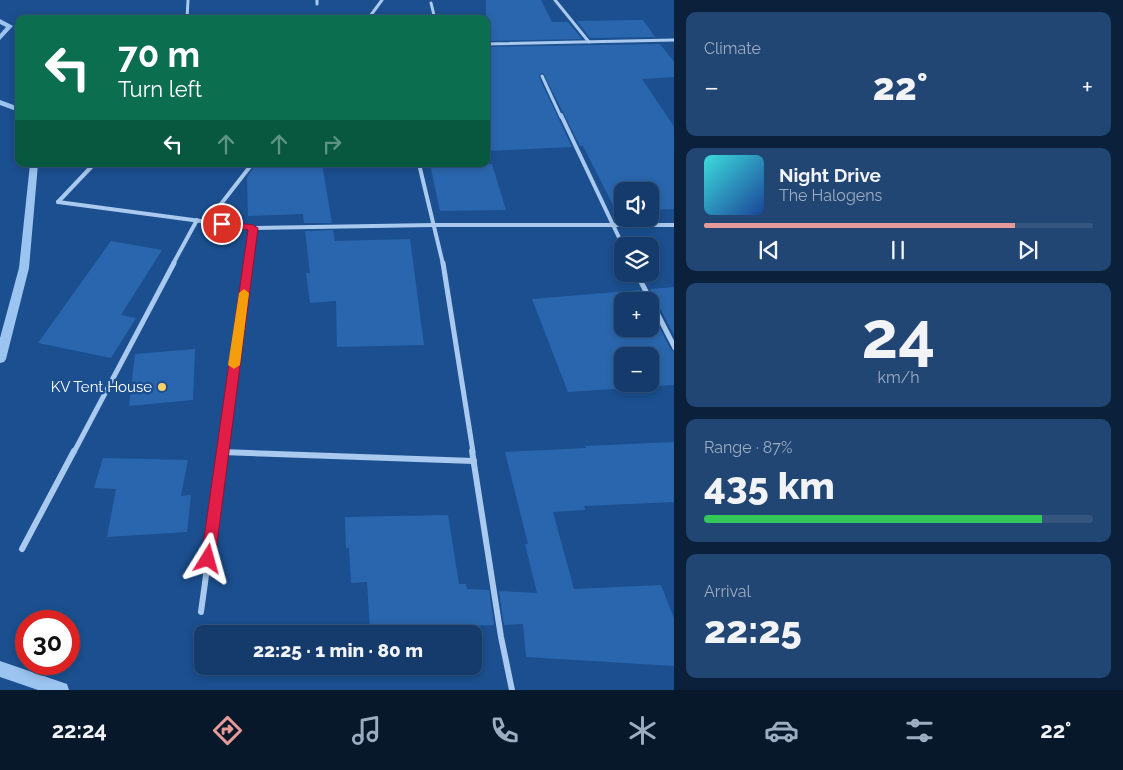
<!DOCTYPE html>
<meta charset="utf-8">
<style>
:root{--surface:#143b6b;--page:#214673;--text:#f1f3f6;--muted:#9dadc1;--line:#33557e;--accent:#e69b98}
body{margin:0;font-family:Raleway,sans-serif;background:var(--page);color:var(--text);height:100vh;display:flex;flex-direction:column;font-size:19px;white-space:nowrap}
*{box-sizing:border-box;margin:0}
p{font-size:16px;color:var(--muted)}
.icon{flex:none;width:28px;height:28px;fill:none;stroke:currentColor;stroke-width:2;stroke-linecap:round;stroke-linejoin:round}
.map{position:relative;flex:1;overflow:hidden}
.side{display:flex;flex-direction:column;gap:12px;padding:12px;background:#0b203b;width:449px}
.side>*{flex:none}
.banner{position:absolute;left:15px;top:15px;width:475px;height:152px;border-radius:10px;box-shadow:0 2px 8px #0003,0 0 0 1px var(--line);background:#0b6e4f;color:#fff;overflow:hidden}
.fabs{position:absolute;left:614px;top:182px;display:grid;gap:10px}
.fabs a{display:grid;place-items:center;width:45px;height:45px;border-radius:10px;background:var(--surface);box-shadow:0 2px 8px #0003,0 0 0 1px var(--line);font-size:25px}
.speed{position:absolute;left:15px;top:610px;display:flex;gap:10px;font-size:25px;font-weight:700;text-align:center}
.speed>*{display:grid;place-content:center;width:65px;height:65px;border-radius:50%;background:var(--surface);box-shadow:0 2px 8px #0003,0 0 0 1px var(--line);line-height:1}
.speed .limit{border:8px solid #d22;background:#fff;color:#111}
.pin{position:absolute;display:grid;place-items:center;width:42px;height:42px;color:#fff;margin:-21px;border:2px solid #fff;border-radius:50%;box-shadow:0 1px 5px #0007}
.me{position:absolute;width:55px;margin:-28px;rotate:8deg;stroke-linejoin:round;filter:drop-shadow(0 0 4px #0008)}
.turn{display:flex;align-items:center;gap:18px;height:105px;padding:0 20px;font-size:22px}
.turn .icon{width:65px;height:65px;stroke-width:2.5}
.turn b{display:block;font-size:35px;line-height:42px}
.lanes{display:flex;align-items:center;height:48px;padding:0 20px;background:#0003;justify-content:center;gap:25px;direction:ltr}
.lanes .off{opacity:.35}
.big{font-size:38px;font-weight:800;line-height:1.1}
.side .tile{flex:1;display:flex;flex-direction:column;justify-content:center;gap:8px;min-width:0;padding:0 18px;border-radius:10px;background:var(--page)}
.side .dial{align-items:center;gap:0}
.dial b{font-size:65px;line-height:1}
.song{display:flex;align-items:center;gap:15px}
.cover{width:60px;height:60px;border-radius:8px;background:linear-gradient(135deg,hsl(180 70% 55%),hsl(220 70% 35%))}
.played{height:5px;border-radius:2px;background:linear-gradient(90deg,var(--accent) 80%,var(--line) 80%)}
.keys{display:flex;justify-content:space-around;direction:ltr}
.heat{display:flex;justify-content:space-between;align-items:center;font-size:28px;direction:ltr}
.charge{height:8px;border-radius:4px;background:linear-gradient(90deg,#34c759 87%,var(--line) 0)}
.trip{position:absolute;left:194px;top:625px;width:288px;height:50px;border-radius:10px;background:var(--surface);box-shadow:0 2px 8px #0003,0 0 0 1px var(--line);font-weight:800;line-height:50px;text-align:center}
.menu{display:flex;height:80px;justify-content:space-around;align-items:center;background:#08182b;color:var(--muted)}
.menu .icon{width:35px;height:35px}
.menu .on{color:var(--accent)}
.menu b{font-size:22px;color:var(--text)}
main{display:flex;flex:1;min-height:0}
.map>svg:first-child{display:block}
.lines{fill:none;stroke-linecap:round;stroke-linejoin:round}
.stream{fill:#9cc4f0;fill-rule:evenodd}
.building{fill:#2a66ad;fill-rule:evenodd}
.street-far3{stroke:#a9c9ee;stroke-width:3}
.street-far2{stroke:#a9c9ee;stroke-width:4}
.street-far1{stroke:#a9c9ee;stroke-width:5}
.street{stroke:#a9c9ee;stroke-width:6}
.route{fill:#e11d48;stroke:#92132f}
.slow{fill:#f59e0b}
.poi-dot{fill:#ffd166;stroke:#1b4f8f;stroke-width:2}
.labels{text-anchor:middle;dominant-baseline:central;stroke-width:5;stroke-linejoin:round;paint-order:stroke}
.poi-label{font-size:15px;fill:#fff;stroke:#1b4f8f;text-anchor:end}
</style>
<main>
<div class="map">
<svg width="675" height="690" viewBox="0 0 675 690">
<rect width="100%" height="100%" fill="#1b4f8f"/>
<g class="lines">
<g class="stream">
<path d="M0,19L13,26L0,40V34L6,27L0,24Z"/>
<path d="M0,100L19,107V112L0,105Z"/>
<path d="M30,164H38L29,268L6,359L4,362L0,363V338L19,268Z"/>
<path d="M0,661L67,684L69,690H38L0,677Z"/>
</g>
</g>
<g class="building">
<path d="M486,0H541L552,22H568L582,39L486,41Z"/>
<path d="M643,20L655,37L590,38L577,21Z"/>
<path d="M660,44L675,63V77L642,79L675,128V209L650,210V191H622V211H616L583,146H580L543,73L540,74L539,77L572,147L486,151V47Z"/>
<path d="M256,164H322L332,223H304L303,214L248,216L247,177Z"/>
<path d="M430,164H492L506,210L440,211Z"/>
<path d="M333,230L335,241L410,239L424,345L337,347L336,301L310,303L306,273H310L305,231Z"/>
<path d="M111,241L162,250L121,315L136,318L111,358L38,343Z"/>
<path d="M675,287V337L650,289Z"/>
<path d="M640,290L646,301H622V329H650V309L671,350L675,352V385L568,392L532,299ZM622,356H650V384H622Z"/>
<path d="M195,349L193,400L129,406L135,354Z"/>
<path d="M675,442V502L584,506L585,510L553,512L574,589L661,585L675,621V666L526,657L523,624L504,625L499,591L537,593L525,544H528L505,452L586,448L585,446Z"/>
<path d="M103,458L188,460L181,496L191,495L187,532L107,537L116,489L94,488Z"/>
<path d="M448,515L459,584H466L467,589L489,590L494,625L370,630L367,582L351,583L349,548H346L345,517Z"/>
</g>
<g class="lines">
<g class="street-far3">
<path d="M317,0V4"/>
<path d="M555,0L589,42"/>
<path d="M431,3L435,19"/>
<path d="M187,19L188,0"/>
<path d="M368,19L382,0"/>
<path d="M486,44L675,40"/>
<path d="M542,76L561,117"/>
</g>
<g class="street-far2">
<path d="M561,115L623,246"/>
<path d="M419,164L443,264"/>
<path d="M58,202L253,228L433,225H675"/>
<path d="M58,202L94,164"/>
<path d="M207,222L252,164"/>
<path d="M173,264L197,220"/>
<path d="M248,264L253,228"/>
</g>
<g class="street-far1">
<path d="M443,263L473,452"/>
<path d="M637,274L675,348"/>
<path d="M74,452L174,263"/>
<path d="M223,452L248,263"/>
</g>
<g class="street">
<path d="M472,451L501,637L512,690"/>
<path d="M222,452L474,461"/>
<path d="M22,549L74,451"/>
<path d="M201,612L223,451"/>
</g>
</g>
<path class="route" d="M222,221L253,225L258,228L215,559L213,564L208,566L203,564L201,559L248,230L219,226L218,224Z"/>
<path class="slow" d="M244,289L249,293L240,365L234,369L228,365L239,293Z"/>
<circle class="poi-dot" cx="162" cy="387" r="5"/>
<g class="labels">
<g class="poi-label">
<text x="152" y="387">KV Tent House</text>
</g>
</g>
</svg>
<div class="fabs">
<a><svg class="icon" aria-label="sound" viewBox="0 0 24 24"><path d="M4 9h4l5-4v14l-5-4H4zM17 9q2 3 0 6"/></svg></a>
<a><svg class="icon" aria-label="layers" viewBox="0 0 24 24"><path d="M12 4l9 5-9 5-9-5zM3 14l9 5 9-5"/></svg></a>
<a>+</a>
<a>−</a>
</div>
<div class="speed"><div class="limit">30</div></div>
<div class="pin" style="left:222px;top:224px;background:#d93025"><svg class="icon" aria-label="arrive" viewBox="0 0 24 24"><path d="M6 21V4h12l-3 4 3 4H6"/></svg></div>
<svg class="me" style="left:208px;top:559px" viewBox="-20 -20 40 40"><path d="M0-17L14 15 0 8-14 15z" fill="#e11d48" stroke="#fff" stroke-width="4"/></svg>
<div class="trip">22:25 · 1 min · 80 m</div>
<div class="banner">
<div class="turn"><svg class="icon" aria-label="left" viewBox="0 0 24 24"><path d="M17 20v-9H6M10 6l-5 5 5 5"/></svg><div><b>70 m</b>Turn left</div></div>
<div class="lanes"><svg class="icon" aria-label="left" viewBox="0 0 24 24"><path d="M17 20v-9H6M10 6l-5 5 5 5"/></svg><svg class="icon off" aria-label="ahead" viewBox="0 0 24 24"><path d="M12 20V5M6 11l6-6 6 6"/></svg><svg class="icon off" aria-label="ahead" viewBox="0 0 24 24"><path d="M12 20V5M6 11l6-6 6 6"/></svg><svg class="icon off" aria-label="right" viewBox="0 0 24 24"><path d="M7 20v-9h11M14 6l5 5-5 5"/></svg></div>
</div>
</div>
<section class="side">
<div class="tile"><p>Climate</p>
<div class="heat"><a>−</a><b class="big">22°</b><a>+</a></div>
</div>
<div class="tile">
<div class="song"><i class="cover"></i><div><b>Night Drive</b><p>The Halogens</p></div></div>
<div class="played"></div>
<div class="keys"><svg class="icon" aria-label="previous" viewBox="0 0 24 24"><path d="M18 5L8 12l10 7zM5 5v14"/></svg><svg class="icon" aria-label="pause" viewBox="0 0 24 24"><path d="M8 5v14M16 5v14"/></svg><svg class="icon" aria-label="next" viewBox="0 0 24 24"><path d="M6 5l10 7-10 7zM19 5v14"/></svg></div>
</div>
<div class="tile dial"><b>24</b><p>km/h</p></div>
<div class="tile"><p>Range · 87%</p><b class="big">435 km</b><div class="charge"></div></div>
<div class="tile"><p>Arrival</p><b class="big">22:25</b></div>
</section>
</main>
<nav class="menu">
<b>22:24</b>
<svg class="icon on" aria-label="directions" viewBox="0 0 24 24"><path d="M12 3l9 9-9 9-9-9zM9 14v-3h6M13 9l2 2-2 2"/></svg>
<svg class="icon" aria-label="music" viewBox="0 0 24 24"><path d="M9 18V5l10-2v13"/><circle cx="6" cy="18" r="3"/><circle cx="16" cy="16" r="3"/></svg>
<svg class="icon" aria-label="phone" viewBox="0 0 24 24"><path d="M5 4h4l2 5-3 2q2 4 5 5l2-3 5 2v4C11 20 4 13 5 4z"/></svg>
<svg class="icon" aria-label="climate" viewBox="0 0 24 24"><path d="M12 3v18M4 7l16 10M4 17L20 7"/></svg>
<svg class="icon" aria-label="car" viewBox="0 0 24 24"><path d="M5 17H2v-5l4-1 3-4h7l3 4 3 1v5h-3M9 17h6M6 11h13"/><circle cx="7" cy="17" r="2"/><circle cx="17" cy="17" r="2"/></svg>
<svg class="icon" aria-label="filters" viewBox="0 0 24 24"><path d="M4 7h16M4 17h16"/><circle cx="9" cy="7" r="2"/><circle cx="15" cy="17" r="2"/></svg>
<b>22°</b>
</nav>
